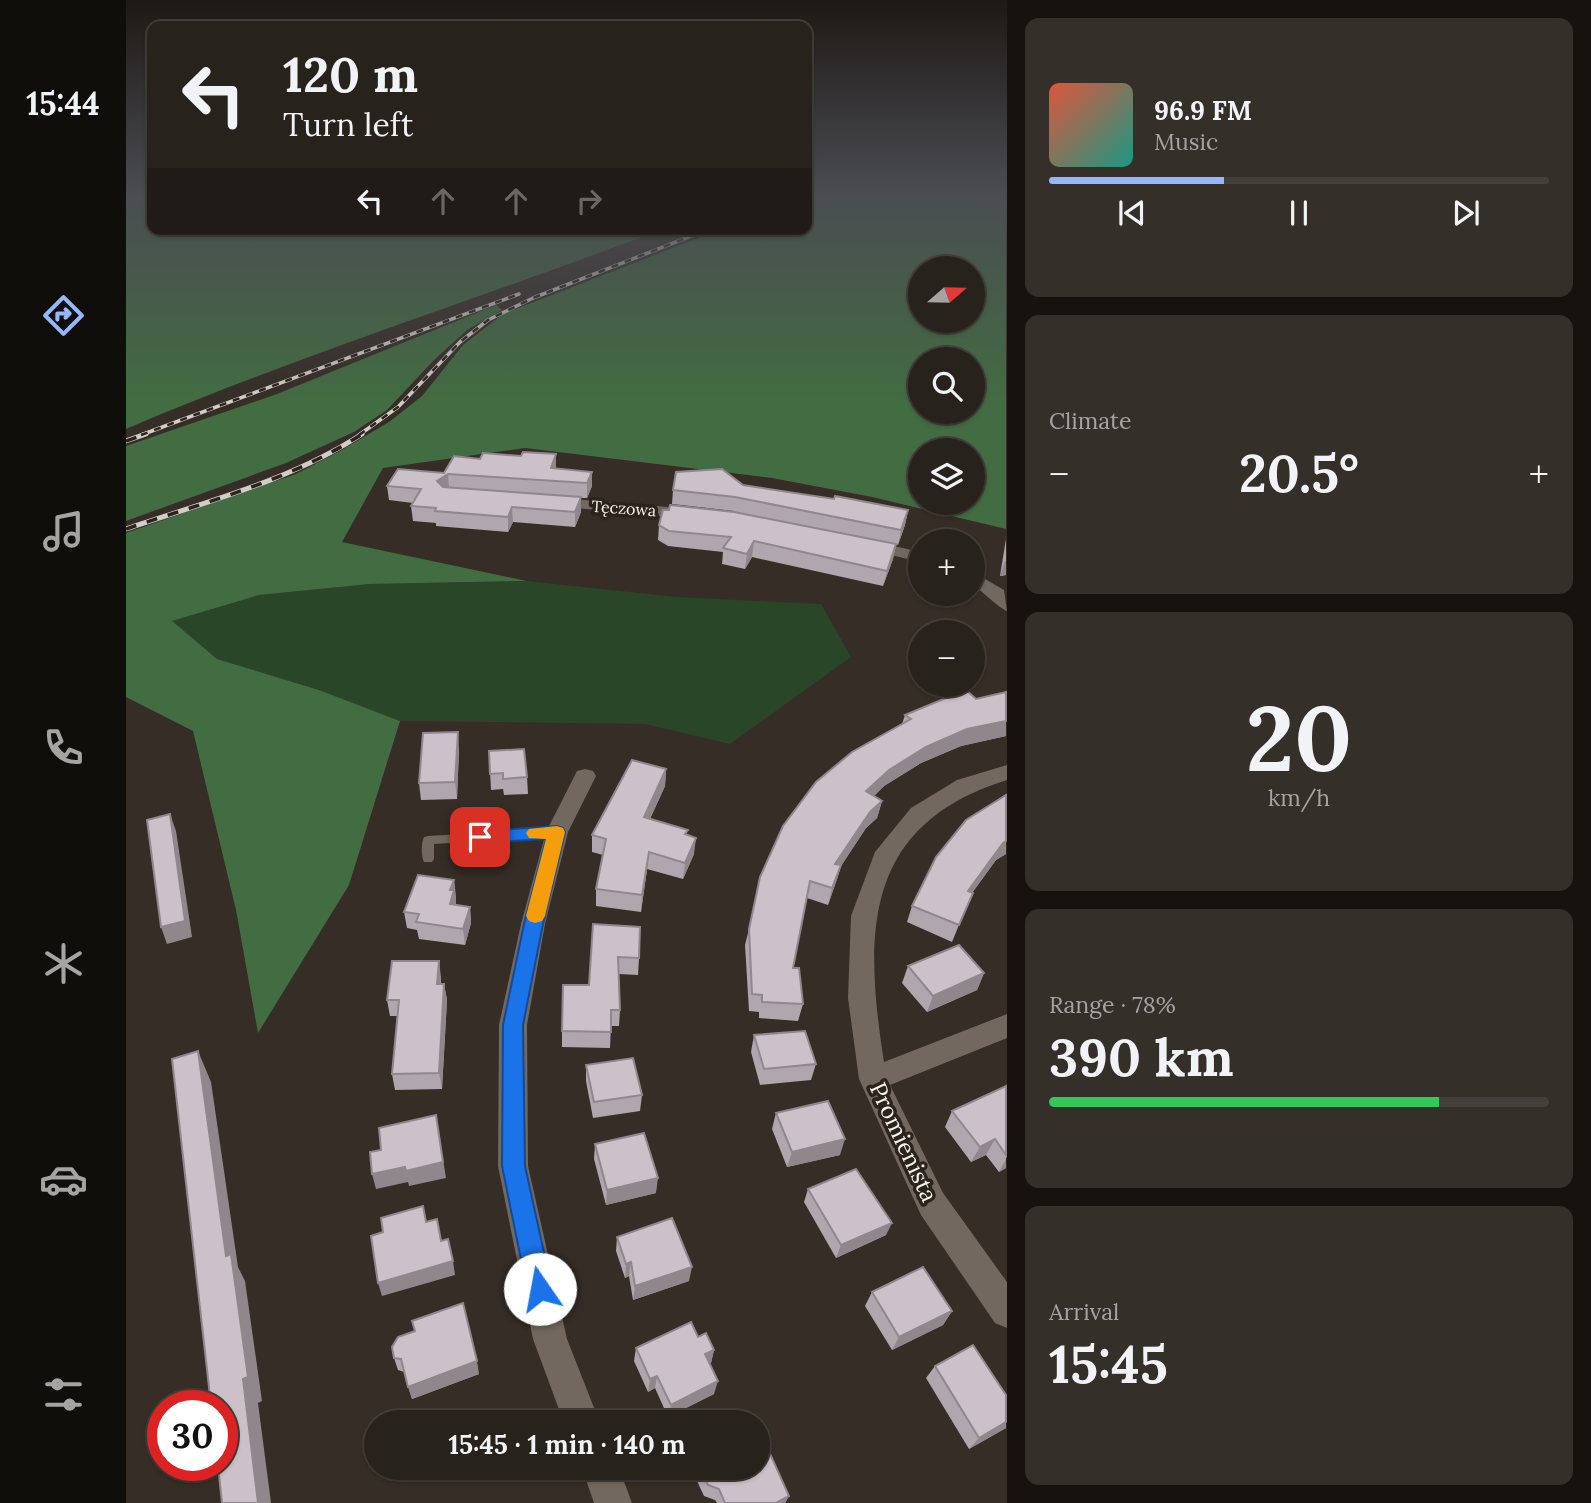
<!DOCTYPE html>
<meta charset="utf-8">
<style>
:root{--surface:#28221c;--page:#342f29;--text:#f1f3f6;--muted:#a5a4a3;--line:#443f3b;--accent:#96b6fd}
body{margin:0;font-family:Lora,serif;background:var(--page);color:var(--text);height:100vh;display:flex;flex-direction:column;font-size:26px;white-space:nowrap}
*{box-sizing:border-box;margin:0}
p{font-size:23px;color:var(--muted)}
.icon{flex:none;width:38px;height:38px;fill:none;stroke:currentColor;stroke-width:2;stroke-linecap:round;stroke-linejoin:round}
.map{position:relative;flex:1;overflow:hidden}
.details{display:flex;flex-direction:column;gap:18px;padding:18px;background:#16130f;width:584px}
.details>*{flex:none}
.banner{position:absolute;left:21px;top:21px;width:665px;height:214px;border-radius:14px;box-shadow:0 2px 5px #0004,0 0 0 2px var(--line);background:#28221c;color:var(--text);overflow:hidden}
.needle{width:46px;rotate:70deg}
.tools{position:absolute;left:782px;top:256px;display:grid;gap:14px}
.tools a{display:grid;place-items:center;width:77px;height:77px;border-radius:50%;background:var(--surface);box-shadow:0 2px 5px #0004,0 0 0 2px var(--line);font-size:35px}
.speed{position:absolute;left:21px;top:1390px;display:flex;gap:14px;font-size:35px;font-weight:700;text-align:center}
.speed>*{display:grid;place-content:center;width:91px;height:91px;border-radius:50%;background:var(--surface);box-shadow:0 2px 5px #0004,0 0 0 2px var(--line);line-height:1}
.speed .limit{border:10px solid #d22;background:#fff;color:#111}
.pin{position:absolute;display:grid;place-items:center;width:60px;height:60px;color:#fff;margin:-30px;border-radius:14px;box-shadow:0 4px 10px #0006}
.me{position:absolute;width:77px;margin:-38px;rotate:348deg;stroke-linejoin:round;filter:drop-shadow(0 0 5px #0008)}
.turn{display:flex;align-items:center;gap:24px;height:147px;padding:0 21px;font-size:32px}
.turn .icon{width:91px;height:91px;stroke-width:2.5}
.turn b{display:block;font-size:49px;line-height:60px}
.lanes{display:flex;align-items:center;height:66px;padding:0 21px;background:#0003;justify-content:center;gap:35px;direction:ltr}
.lanes .off{opacity:.35}
.big{font-size:52px;font-weight:800;line-height:1.1}
.details .card{flex:1;display:flex;flex-direction:column;justify-content:center;gap:10px;min-width:0;padding:0 24px;border-radius:14px;background:var(--page)}
.details .dial{align-items:center;gap:0}
.dial b{font-size:91px;line-height:1}
.song{display:flex;align-items:center;gap:21px}
.cover{width:84px;height:84px;border-radius:10px;background:linear-gradient(135deg,hsl(10 70% 55%),hsl(170 70% 35%))}
.played{height:7px;border-radius:4px;background:linear-gradient(90deg,var(--accent) 35%,var(--line) 35%)}
.keys{display:flex;justify-content:space-around;direction:ltr}
.heat{display:flex;justify-content:space-between;align-items:center;font-size:38px;direction:ltr}
.charge{height:10px;border-radius:5px;background:linear-gradient(90deg,#34c759 78%,var(--line) 0)}
.trip{position:absolute;left:238px;top:1410px;width:406px;height:70px;border-radius:35px;background:var(--surface);box-shadow:0 2px 5px #0004,0 0 0 2px var(--line);font-weight:800;line-height:70px;text-align:center}
main{display:flex;flex:1;min-height:0}
.tab-bar{display:flex;flex-direction:column;width:126px;justify-content:space-around;align-items:center;background:#100e0b;color:var(--muted)}
.tab-bar .icon{width:49px;height:49px}
.tab-bar .on{color:var(--accent)}
.tab-bar b{font-size:32px;color:var(--text)}
.map>svg:first-child{display:block}
.green{fill:#2a4629}
.forest{fill:#426c42;fill-rule:evenodd}
.lines{fill:none;stroke-linecap:round;stroke-linejoin:round}
.service{fill:#726860;fill-rule:evenodd}
.minor{fill:#726860;fill-rule:evenodd}
.rail-far1-casing{stroke:#d3cdc8;stroke-width:3.5}
.rail-casing{stroke:#d3cdc8;stroke-width:5}
.rail-far1{stroke:#2b231c;stroke-width:2.5;stroke-dasharray:7;stroke-linecap:butt}
.rail{stroke:#2b231c;stroke-width:3.5;stroke-dasharray:11;stroke-linecap:butt}
.wall{fill:#b0a6ad}
.shaded-wall{fill:#90878d}
.building{fill:#cdc1c9;stroke:#90878d;stroke-width:2}
.route{fill:#1a73e8;stroke:#114b97;stroke-width:2}
.slow{fill:#f59e0b}
.labels{text-anchor:middle;dominant-baseline:central;stroke-width:7;stroke-linejoin:round;paint-order:stroke}
.far-street-label{font-size:16px;fill:#f9f3ee;stroke:#2b231c}
.near-street-label{font-size:23px;fill:#f9f3ee;stroke:#2b231c}
</style>
<main>
<nav class="tab-bar">
<b>15:44</b>
<svg class="icon on" aria-label="directions" viewBox="0 0 24 24"><path d="M12 3l9 9-9 9-9-9zM9 14v-3h6M13 9l2 2-2 2"/></svg>
<svg class="icon" aria-label="music" viewBox="0 0 24 24"><path d="M9 18V5l10-2v13"/><circle cx="6" cy="18" r="3"/><circle cx="16" cy="16" r="3"/></svg>
<svg class="icon" aria-label="phone" viewBox="0 0 24 24"><path d="M5 4h4l2 5-3 2q2 4 5 5l2-3 5 2v4C11 20 4 13 5 4z"/></svg>
<svg class="icon" aria-label="climate" viewBox="0 0 24 24"><path d="M12 3v18M4 7l16 10M4 17L20 7"/></svg>
<svg class="icon" aria-label="car" viewBox="0 0 24 24"><path d="M5 17H2v-5l4-1 3-4h7l3 4 3 1v5h-3M9 17h6M6 11h13"/><circle cx="7" cy="17" r="2"/><circle cx="17" cy="17" r="2"/></svg>
<svg class="icon" aria-label="filters" viewBox="0 0 24 24"><path d="M4 7h16M4 17h16"/><circle cx="9" cy="7" r="2"/><circle cx="15" cy="17" r="2"/></svg>
</nav>
<div class="map">
<svg width="881" height="1503" viewBox="0 0 881 1503">
<rect width="100%" height="100%" fill="#352d26"/>
<path class="green" d="M401,581L550,597L695,604L725,657L604,744L519,724L274,721L193,690L91,659L45,621L133,595L244,584Z"/>
<g class="forest">
<path d="M0,191H26V229H537C359,297 176,354 0,429Z"/>
<path d="M691,191H880V529L746,497L646,478L399,448L257,468L216,542L401,581L244,584L133,595L46,621L91,659L193,690L274,721L223,885L132,1033L110,910L67,731L0,697V533L170,474L214,451L263,422L296,396L337,345L377,314L596,229H681V195ZM794,268H847V320H794ZM794,359H847V411H794ZM794,450H847V502H794Z"/>
<path d="M370,305L376,310L341,330L308,360L261,410L228,432L160,463L0,521V446L151,394Z"/>
</g>
<g class="lines">
<path class="service" d="M431,828L435,829L437,832L435,835L431,836L308,844V859L306,862H298C295,856 295,843 298,837L302,836Z"/>
<g class="minor">
<path d="M423,497L565,509L573,514L565,519L418,505L415,502L418,499Z"/>
<path d="M742,540L794,552V562L736,548L734,545L736,542Z"/>
<path d="M847,572L878,590L881,611C874,609 856,591 847,585Z"/>
<path d="M881,765V780C736,825 738,934 758,1062L881,1014V1038L764,1085L817,1193L881,1282V1328L869,1323L795,1215L733,1079L722,998L725,916L749,852L785,808L831,780Z"/>
<path d="M459,769L467,771L470,776L442,832L419,924L401,1025L402,1166L441,1339L474,1423H438L407,1339L372,1166L373,1025L395,924L420,832L451,771Z"/>
<path d="M456,1468H493L506,1503H468Z"/>
</g>
<defs>
<g id="rail-far1">
<path d="M15,435L393,294"/>
<path d="M233,435L272,407L334,342L362,320L407,298L583,229"/>
</g>
<g id="rail">
<path d="M0,441L20,434"/>
<path d="M0,529C79,502 166,480 236,434"/>
</g>
</defs>
<use href="#rail-far1" class="rail-far1-casing"/>
<use href="#rail" class="rail-casing"/>
<use href="#rail-far1" class="rail-far1"/>
<use href="#rail" class="rail"/>
</g>
<g class="wall">
<path d="M430,454V468L466,472V486L461,498H455V512L449,527L387,522L382,532L310,526V523L287,521L285,506L287,503L263,500L261,486L318,473L354,459Z"/>
<path d="M617,485L782,510L779,525L772,545L770,544L767,559L757,586L626,557L619,569L596,564L597,552L542,546L532,540L533,525L608,511L546,504L547,490Z"/>
<path d="M880,539V575L874,576L879,545Z"/>
<path d="M880,692V736L835,746L795,763L758,786L748,796L756,801L751,818L740,828L715,866L710,882L702,905L681,898L667,968L677,1004L672,1021L633,1018V1012L623,1011L619,945L623,929L776,724L779,715L817,699L818,695L850,699Z"/>
<path d="M333,749L331,799L295,800L293,783Z"/>
<path d="M363,751L401,777L402,794L378,795L377,789L365,790Z"/>
<path d="M540,769L539,786L524,819L561,835L568,854L557,879L521,869L515,912L470,906V889L477,855L466,852V835Z"/>
<path d="M880,795V854L870,860L846,893L826,942L781,922L786,906Z"/>
<path d="M328,880L330,905L344,907L345,923L339,945L293,939L291,930L281,928L278,912Z"/>
<path d="M467,924L513,958L512,975L493,974L494,1010L493,1026H485L484,1048L436,1047V1031L463,985Z"/>
<path d="M782,966L858,973L851,990L801,1012L776,983Z"/>
<path d="M315,977V984H318L321,1000L316,1089L269,1090L266,1074L271,1016H264L261,1000Z"/>
<path d="M628,1035L690,1064L685,1080L634,1085L625,1052Z"/>
<path d="M460,1065L516,1095L514,1111L467,1118L460,1081Z"/>
<path d="M880,1086V1168L873,1172L860,1155L845,1162L819,1127L826,1111Z"/>
<path d="M650,1113L714,1155L661,1167L646,1129Z"/>
<path d="M469,1144L530,1193L480,1205L468,1159Z"/>
<path d="M682,1189L760,1235L710,1258L678,1202Z"/>
<path d="M491,1237L563,1281L507,1300L503,1276L499,1278L490,1251Z"/>
<path d="M746,1292L826,1311L817,1325L766,1350L739,1306Z"/>
<path d="M572,1337L588,1350L585,1363H583L588,1394L542,1417L529,1388L522,1392L508,1361L510,1348Z"/>
<path d="M268,1358L353,1374L286,1399L278,1372L272,1370Z"/>
<path d="M809,1366L880,1428L843,1449L800,1378Z"/>
<path d="M575,1470L663,1496L659,1503H591L589,1500L578,1496L571,1481Z"/>
</g>
<g class="shaded-wall">
<path d="M430,454V469L425,482V468Z"/>
<path d="M466,472V486L461,498V483Z"/>
<path d="M322,474L323,488L312,496L311,481Z"/>
<path d="M455,497V512L449,527V512Z"/>
<path d="M386,507L387,522L382,532V517Z"/>
<path d="M782,510L779,525L772,545L775,530Z"/>
<path d="M628,541L626,557L619,569L621,554Z"/>
<path d="M770,544L767,559L757,586L761,571Z"/>
<path d="M879,561H880V575L874,576Z"/>
<path d="M880,721V736L835,746L795,763L758,786L735,808L740,791L763,770L800,747L841,729Z"/>
<path d="M332,732L333,749L331,799L329,782Z"/>
<path d="M540,769L539,786L517,834L518,817Z"/>
<path d="M756,801L751,818L740,828L715,866L710,882L702,905L706,888L709,864L744,812Z"/>
<path d="M44,814L50,831L66,937L41,944L35,927Z"/>
<path d="M570,838L568,854L557,879L559,863Z"/>
<path d="M880,841V854L870,860L835,908L842,891L877,843Z"/>
<path d="M523,852L521,869L515,912L516,895Z"/>
<path d="M328,880L330,896V907L324,904V890Z"/>
<path d="M344,907L345,923L339,945L337,929Z"/>
<path d="M313,961L315,977L313,1000L311,984Z"/>
<path d="M858,973L851,990L801,1012L807,996Z"/>
<path d="M318,984L321,1000L316,1089L313,1073Z"/>
<path d="M72,1051L85,1082L112,1267L119,1281L136,1401L132,1403L145,1503H132L117,1379Z"/>
<path d="M310,1115L320,1178L283,1186L282,1182L250,1189L246,1174Z"/>
<path d="M719,1139L714,1155L661,1167L666,1152Z"/>
<path d="M869,1139L860,1155L845,1162L854,1147Z"/>
<path d="M880,1159V1168L873,1172Z"/>
<path d="M532,1178L530,1193L480,1205L481,1190Z"/>
<path d="M766,1223L760,1235L710,1258L715,1245Z"/>
<path d="M327,1261L329,1275L256,1296L252,1283Z"/>
<path d="M505,1262L503,1276L499,1278L500,1264Z"/>
<path d="M566,1267L563,1281L507,1300L509,1286Z"/>
<path d="M826,1311L817,1325L766,1350L773,1337Z"/>
<path d="M588,1350L585,1363L576,1367L579,1354Z"/>
<path d="M351,1361L353,1374L286,1399L282,1387Z"/>
<path d="M531,1376L529,1388L522,1392L524,1379Z"/>
<path d="M592,1381L588,1394L542,1417L545,1405Z"/>
<path d="M880,1422V1428L843,1449L853,1438Z"/>
<path d="M663,1496L659,1503H650Z"/>
</g>
<g class="building">
<path d="M397,452L430,454L425,468L466,472L461,483L322,474L311,481L317,487L455,497L449,512L386,507L382,517L309,511L310,508L285,506L295,489L261,486L272,469L318,473L328,456L354,459L357,453L395,456Z"/>
<path d="M596,469L617,485L708,499L709,496L782,510L775,530L609,497L547,490L550,472Z"/>
<path d="M544,505L608,512L770,544L761,571L628,541L621,554L597,548L605,537L543,531L533,525L537,510H543Z"/>
<path d="M840,690L850,699L880,692V721L841,729L800,747L763,770L740,791L756,801L744,812L709,864L715,865L706,888L684,881L667,968H673L677,1004L636,1002V995L626,994L623,929L634,877L657,826L690,782L726,752L785,719L779,715L820,698L818,695Z"/>
<path d="M332,732L329,782L293,783L297,733Z"/>
<path d="M398,749L401,777L377,779V773L364,774L363,751Z"/>
<path d="M506,760L540,769L518,817L562,830L559,834L570,838L559,863L523,852L516,895L470,889L480,839L466,835Z"/>
<path d="M880,795V841L877,843L842,891L847,893L833,925L786,906L810,857L840,820Z"/>
<path d="M44,814L59,921L35,927L21,820Z"/>
<path d="M292,875L328,880L324,890H328L324,904L344,907L337,929L290,922L293,914L278,912Z"/>
<path d="M467,924L514,927L513,958L492,957L494,1010H485V1032L436,1031L437,985H463Z"/>
<path d="M833,945L858,973L807,996L782,966Z"/>
<path d="M266,961H313L311,984H318L313,1073L266,1074L273,1000H261Z"/>
<path d="M679,1031L690,1064L638,1069L628,1035Z"/>
<path d="M72,1051L100,1256L105,1254L122,1377L117,1379L132,1503H96L92,1465H96V1405H85L46,1059Z"/>
<path d="M507,1058L516,1095L468,1102L460,1065Z"/>
<path d="M880,1086V1155L869,1139L854,1147L826,1111Z"/>
<path d="M702,1101L719,1139L666,1152L650,1113Z"/>
<path d="M310,1115L317,1162L280,1171L279,1167L246,1174L244,1152L255,1150L253,1128Z"/>
<path d="M518,1133L532,1178L481,1190L469,1144Z"/>
<path d="M730,1169L766,1223L715,1245L682,1189Z"/>
<path d="M297,1206L300,1222L311,1219L315,1241L322,1239L327,1261L252,1283L245,1236L257,1232L255,1218Z"/>
<path d="M546,1218L566,1267L509,1286L505,1262L500,1264L491,1237Z"/>
<path d="M797,1267L826,1311L773,1337L746,1292Z"/>
<path d="M337,1303L351,1361L282,1387L275,1359L268,1358L266,1347L272,1337L289,1331L286,1321Z"/>
<path d="M565,1322L572,1337L580,1333L588,1350L579,1354L592,1381L545,1405L531,1376L524,1379L510,1348Z"/>
<path d="M847,1345L880,1395V1422L853,1438L809,1366Z"/>
<path d="M632,1427L663,1496L650,1503H599L593,1489L582,1485L575,1470L576,1468H632Z"/>
</g>
<linearGradient id="sky" x2="0" y2="1"><stop stop-color="#1d1915"/><stop offset="0.48" stop-color="#4b4c52"/><stop offset="1" stop-color="#4b4c52" stop-opacity="0"/></linearGradient>
<rect width="881" height="401" fill="url(#sky)"/>
<path class="route" d="M431,826L437,828L439,832L417,924L397,1025L399,1166L426,1289L423,1298L414,1302L405,1298L401,1289L376,1166L377,1025L398,924L420,839L354,843L348,842L345,837L348,833L354,831Z"/>
<path class="slow" d="M431,826L437,828L439,832L419,916L416,921L409,923L403,921L400,916L420,839L403,838L400,833L403,829Z"/>
<g class="labels">
<g class="far-street-label">
<text transform="translate(498 508) rotate(4)">Tęczowa</text>
</g>
<g class="near-street-label">
<text transform="translate(778 1142) rotate(65)">Promienista</text>
</g>
</g>
</svg>
<div class="tools">
<a><svg class="needle" viewBox="-14 -14 28 28"><path d="M0-13l5 13h-10z" fill="#e53935"/><path d="M0 13l5-13h-10z" fill="#a5a4a3"/></svg></a>
<a><svg class="icon" aria-label="search" viewBox="0 0 24 24"><circle cx="10" cy="10" r="6"/><path d="M15 15l6 6"/></svg></a>
<a><svg class="icon" aria-label="layers" viewBox="0 0 24 24"><path d="M12 4l9 5-9 5-9-5zM3 14l9 5 9-5"/></svg></a>
<a>+</a>
<a>−</a>
</div>
<div class="speed"><div class="limit">30</div></div>
<div class="pin" style="left:354px;top:837px;background:#d93025"><svg class="icon" aria-label="arrive" viewBox="0 0 24 24"><path d="M6 21V4h12l-3 4 3 4H6"/></svg></div>
<svg class="me" style="left:414px;top:1289px" viewBox="-20 -20 40 40"><circle r="19" fill="#fff"/><path d="M0-13L10 11 0 6-10 11z" fill="#1a73e8"/></svg>
<div class="trip">15:45 · 1 min · 140 m</div>
<div class="banner">
<div class="turn"><svg class="icon" aria-label="left" viewBox="0 0 24 24"><path d="M17 20v-9H6M10 6l-5 5 5 5"/></svg><div><b>120 m</b>Turn left</div></div>
<div class="lanes"><svg class="icon" aria-label="left" viewBox="0 0 24 24"><path d="M17 20v-9H6M10 6l-5 5 5 5"/></svg><svg class="icon off" aria-label="ahead" viewBox="0 0 24 24"><path d="M12 20V5M6 11l6-6 6 6"/></svg><svg class="icon off" aria-label="ahead" viewBox="0 0 24 24"><path d="M12 20V5M6 11l6-6 6 6"/></svg><svg class="icon off" aria-label="right" viewBox="0 0 24 24"><path d="M7 20v-9h11M14 6l5 5-5 5"/></svg></div>
</div>
</div>
<section class="details">
<div class="card">
<div class="song"><i class="cover"></i><div><b>96.9 FM</b><p>Music</p></div></div>
<div class="played"></div>
<div class="keys"><svg class="icon" aria-label="previous" viewBox="0 0 24 24"><path d="M18 5L8 12l10 7zM5 5v14"/></svg><svg class="icon" aria-label="pause" viewBox="0 0 24 24"><path d="M8 5v14M16 5v14"/></svg><svg class="icon" aria-label="next" viewBox="0 0 24 24"><path d="M6 5l10 7-10 7zM19 5v14"/></svg></div>
</div>
<div class="card"><p>Climate</p>
<div class="heat"><a>−</a><b class="big">20.5°</b><a>+</a></div>
</div>
<div class="card dial"><b>20</b><p>km/h</p></div>
<div class="card"><p>Range · 78%</p><b class="big">390 km</b><div class="charge"></div></div>
<div class="card"><p>Arrival</p><b class="big">15:45</b></div>
</section>
</main>
